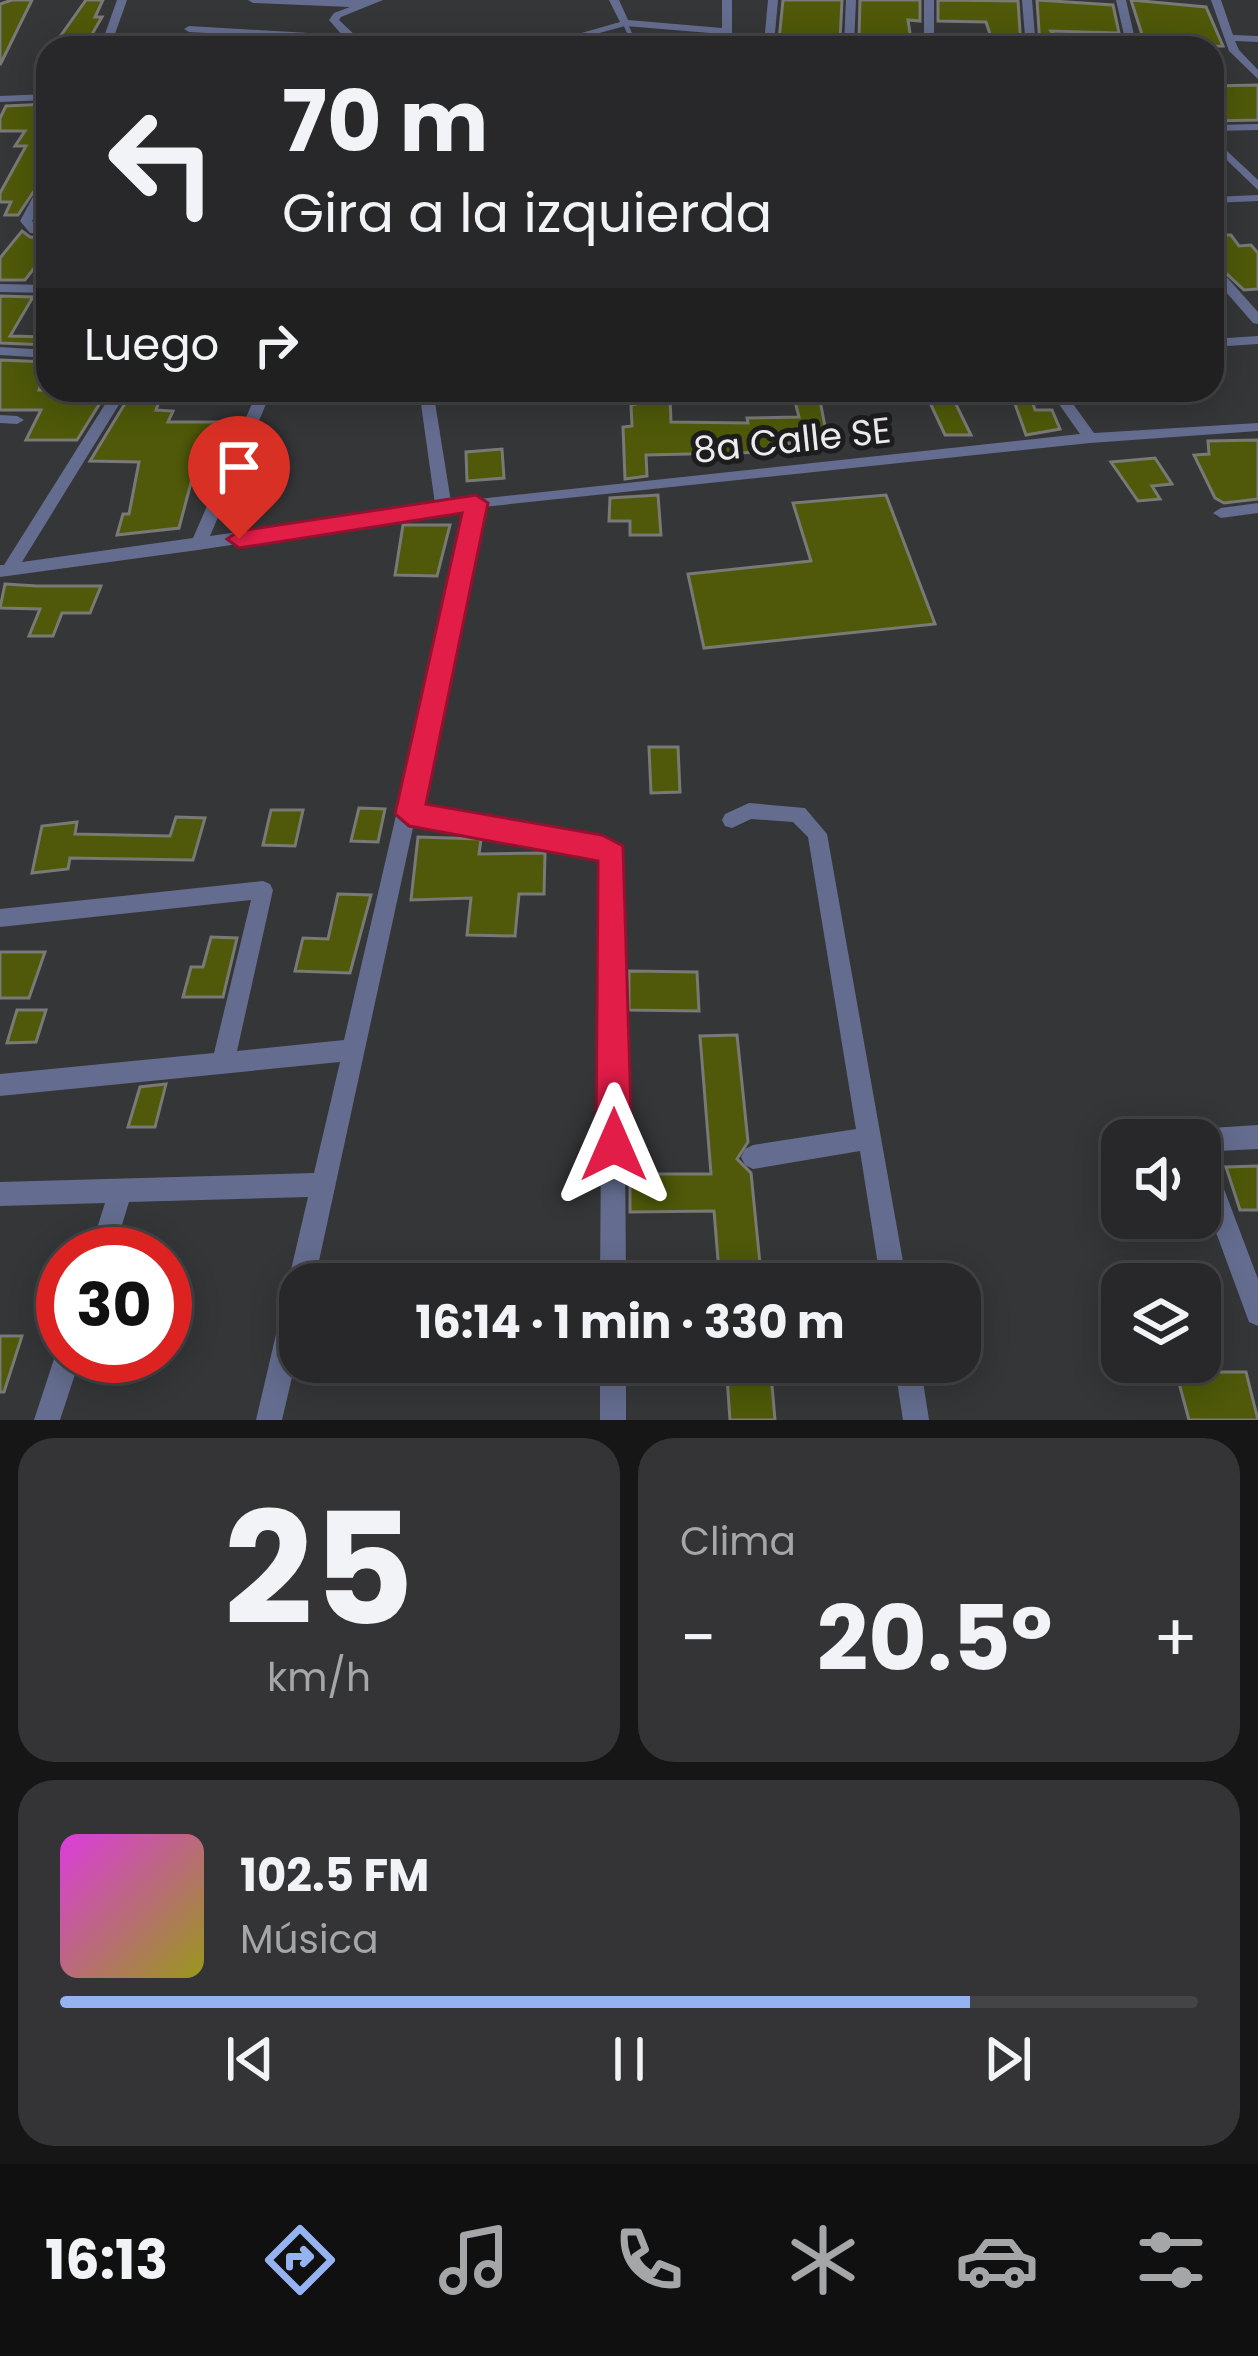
<!DOCTYPE html>
<html lang="es">
<meta charset="utf-8">
<style>
:root{--surface:#28282a;--page:#343436;--text:#f1f3f6;--muted:#a5a6a8;--line:#444447;--accent:#95b2f1}
body{margin:0;font-family:Poppins,sans-serif;background:var(--page);color:var(--text);height:100vh;display:flex;flex-direction:column;font-size:45px;white-space:nowrap}
*{box-sizing:border-box;margin:0}
p{font-size:39px;color:var(--muted)}
.icon{flex:none;width:66px;height:66px;fill:none;stroke:currentColor;stroke-width:2;stroke-linecap:round;stroke-linejoin:round}
.map{position:relative;height:1420px;overflow:hidden}
.panel{display:flex;flex-direction:column;gap:18px;padding:18px;background:#161617;flex:1}
.panel>*{flex:none}
.top-card{position:absolute;left:36px;top:36px;width:1188px;height:366px;border-radius:36px;box-shadow:0 6px 30px #0003,0 0 0 3px var(--line);background:#28282a;color:var(--text);overflow:hidden}
.buttons{position:absolute;left:1101px;top:1119px;display:grid;gap:24px}
.buttons a{display:grid;place-items:center;width:120px;height:120px;border-radius:24px;background:var(--surface);box-shadow:0 6px 30px #0003,0 0 0 3px var(--line);font-size:60px}
.speed{position:absolute;left:36px;top:1227px;display:flex;gap:24px;font-size:60px;font-weight:700;text-align:center}
.speed>*{display:grid;place-content:center;width:156px;height:156px;border-radius:50%;background:var(--surface);box-shadow:0 6px 30px #0003,0 0 0 3px var(--line);line-height:1}
.speed .limit{border:18px solid #d22;background:#fff;color:#111}
.pin{position:absolute;display:grid;place-items:center;width:102px;height:102px;color:#fff;margin:-123px -51px;border-radius:50% 50% 50% 0;rotate:-45deg;box-shadow:0 0 12px #0007}
.pin .icon{rotate:45deg}
.me{position:absolute;width:132px;margin:-66px;rotate:0deg;stroke-linejoin:round;filter:drop-shadow(0 0 9px #0008)}
.turn{display:flex;align-items:center;gap:42px;height:252px;padding:0 48px;font-size:54px}
.turn .icon{width:156px;height:156px;stroke-width:2.5}
.turn b{display:block;font-size:84px;line-height:102px}
.then{display:flex;align-items:center;height:114px;padding:0 48px;background:#0003;gap:24px;font-size:45px}
.big{font-size:90px;font-weight:700;line-height:1.1}
.panel .tile{flex:1;display:flex;flex-direction:column;justify-content:center;gap:18px;min-width:0;padding:0 42px;border-radius:36px;background:var(--page)}
.panel .dial{align-items:center;gap:0}
.dial b{font-size:156px;line-height:1}
.song{display:flex;align-items:center;gap:36px}
.cover{width:144px;height:144px;border-radius:18px;background:linear-gradient(135deg,hsl(300 70% 55%),hsl(60 70% 35%))}
.played{height:12px;border-radius:6px;background:linear-gradient(90deg,var(--accent) 80%,var(--line) 80%)}
.keys{display:flex;justify-content:space-around;direction:ltr}
.heat{display:flex;justify-content:space-between;align-items:center;font-size:66px;direction:ltr}
.panel .tiles{flex:1;display:grid;gap:18px;grid-template-columns:1fr 1fr}
.tile:last-child{grid-column:span 2}
.trip{position:absolute;left:279px;top:1263px;width:702px;height:120px;border-radius:36px;background:var(--surface);box-shadow:0 6px 30px #0003,0 0 0 3px var(--line);font-weight:700;line-height:120px;text-align:center}
.tab-bar{display:flex;height:192px;justify-content:space-around;align-items:center;background:#101011;color:var(--muted)}
.tab-bar .icon{width:84px;height:84px}
.tab-bar .active{color:var(--accent)}
.tab-bar b{font-size:54px;color:var(--text)}
.map>svg:first-child{display:block}
.building{fill:#4f5909;stroke:#797976;stroke-width:3}
.lines{fill:none;stroke-linecap:round;stroke-linejoin:round}
.lane{stroke:#646d8f;stroke-width:4.5}
.street{fill:#646d8f;fill-rule:evenodd}
.route{fill:#e11d48;stroke:#92132f;stroke-width:3}
.labels{text-anchor:middle;dominant-baseline:central;stroke-width:10;stroke-linejoin:round;paint-order:stroke}
.street-label{font-size:36px;fill:#ececee;stroke:#1d1d1e}
</style>
<div class="map">
<svg width="1258" height="1420" viewBox="0 0 1258 1420">
<rect width="100%" height="100%" fill="#353638"/>
<g class="building">
<path d="M12,0H32L0,65V4Z"/>
<path d="M86,0H103L95,17H102L84,48H52Z"/>
<path d="M783,0H842L840,40H779Z"/>
<path d="M860,0H920V21L908,20L911,40H859Z"/>
<path d="M938,0L1018,1L1021,46H994L986,22L938,21Z"/>
<path d="M1037,0L1113,5L1119,33L1051,31L1060,45L1040,46Z"/>
<path d="M1131,0L1206,7L1223,46L1146,47Z"/>
<path d="M1258,85V120L1212,121V86Z"/>
<path d="M48,104V170L18,215H5L11,202H0V193L26,146H15L25,131H0V118L6,106Z"/>
<path d="M22,231L30,237L48,238V250L25,280H0V258Z"/>
<path d="M1212,235H1231L1239,246L1251,245L1258,253V289L1244,290L1212,260Z"/>
<path d="M0,296L33,297L10,336L48,337V345L0,343Z"/>
<path d="M0,360L48,362L39,390L107,392L77,440H26L41,410H0Z"/>
<path d="M792,390H818L828,442L770,444L772,452L646,455L647,476L625,479L623,427L632,426L631,405L670,397L671,422L748,423L747,418L799,417Z"/>
<path d="M924,390H949L971,435H945Z"/>
<path d="M1010,390H1029L1035,410H1052L1060,429L1026,435Z"/>
<path d="M163,391L156,410L173,411L168,422H230L210,464H196L179,528L117,535L123,514H129L139,462L90,461L132,392Z"/>
<path d="M1258,440V499L1224,503L1215,498L1194,455L1209,454L1208,441Z"/>
<path d="M502,449L504,478L467,481L466,452Z"/>
<path d="M1155,458L1172,484L1152,486L1160,499L1138,501L1111,462Z"/>
<path d="M658,495L661,535H630V521H609L610,498Z"/>
<path d="M886,495L935,624L704,648L688,574L811,561L793,503Z"/>
<path d="M403,525H450L437,576L395,575Z"/>
<path d="M5,584L37,586H101L90,613H62L53,636H29L40,609L0,608Z"/>
<path d="M649,747H678L680,792L651,793Z"/>
<path d="M359,808L385,809L378,842L351,841Z"/>
<path d="M271,810H303L295,846L263,845Z"/>
<path d="M176,817L205,818L193,860L70,858L68,869L32,873L42,826L77,822L75,834L170,836Z"/>
<path d="M418,837L481,839L479,854L545,853L544,894H519L515,936L467,935L471,898L411,900Z"/>
<path d="M338,894L371,895L350,973L295,971L303,938L328,939Z"/>
<path d="M211,937L237,938L223,997H183L191,967H203Z"/>
<path d="M0,952H45L29,998H0Z"/>
<path d="M629,971L697,972L699,1011L629,1010Z"/>
<path d="M17,1010H46L36,1042L7,1043Z"/>
<path d="M737,1035L748,1142L737,1159L751,1173L762,1284H720L714,1211L630,1212V1174H711L700,1036Z"/>
<path d="M166,1084L155,1127H128L140,1087Z"/>
<path d="M1258,1166V1210H1240L1226,1167Z"/>
<path d="M0,1336H22L4,1392H0Z"/>
<path d="M726,1362H770L775,1420H730Z"/>
<path d="M1176,1372H1246L1258,1420H1189Z"/>
</g>
<g class="lines">
<path class="lane" d="M625,23L636,48"/>
<g class="street">
<path d="M117,0H127L110,48H100Z"/>
<path d="M248,0H383L341,17L339,20L358,38L352,42L189,32L184,29L189,26L342,35L329,20L334,13L350,7L253,3Z"/>
<path d="M609,0H619L628,20L722,28V0H732V43H764L768,0H778L774,44H844L846,0H856L854,44L924,45V0H934V45L943,48H725L722,34L625,26L545,48H529L620,22Z"/>
<path d="M1022,0H1032L1036,48H1026Z"/>
<path d="M1116,0H1126L1137,48H1127Z"/>
<path d="M1211,0H1221L1233,35L1258,36V42L1235,41L1239,50L1258,70V79L1229,51Z"/>
<path d="M48,94V100L0,102V96Z"/>
<path d="M1258,124V130L1212,131V125Z"/>
<path d="M1212,137L1258,180V190L1212,146Z"/>
<path d="M48,177V191L32,221L37,226H48V234L30,233L20,221L42,180Z"/>
<path d="M1258,195V201L1212,203V197Z"/>
<path d="M1212,264L1216,265L1258,312V324L1253,323L1212,276Z"/>
<path d="M0,284L48,285V293L0,292Z"/>
<path d="M1258,336V344L1212,347V339Z"/>
<path d="M0,347L48,350V358L0,355Z"/>
<path d="M114,390H128L22,562L193,538L258,390H272L210,536L435,504L419,390H433L451,502L1080,434L1049,390H1063L1094,433L1258,423V431L1090,443L483,507L417,807L601,839L620,849L623,855L626,1284H600L603,859L596,854L414,823L314,1284H300V1343L282,1420H256L308,1197L129,1202L113,1254H89L105,1203L0,1206V1182L314,1173L340,1062L0,1096V1074L214,1053L251,900L0,927V909L263,881L270,884L273,890L237,1051L344,1040L467,509L198,550L0,577V565H4Z"/>
<path d="M612,390H663L656,394L573,402L566,398L573,394Z"/>
<path d="M0,415L17,416L24,420L17,424L0,423Z"/>
<path d="M1258,503V513L1221,518L1213,513L1221,508Z"/>
<path d="M749,803L805,808L827,834L907,1284H881L860,1151L753,1169L745,1165L741,1157L745,1149L753,1145L856,1129L808,837L793,822L751,819L732,828L725,826L722,820L725,814Z"/>
<path d="M1258,1125V1149L1218,1151L1213,1160L1258,1279V1326L1249,1322L1200,1189L1198,1140L1203,1132L1211,1128Z"/>
<path d="M63,1345V1356H81L60,1420H34L55,1356L59,1347Z"/>
<rect x="600" y="1362" width="26" height="58"/>
<path d="M894,1362H920L929,1420H903Z"/>
</g>
</g>
<path class="route" d="M476,495L488,503L426,804L602,835L623,846L632,1145L627,1158L614,1163L602,1158L596,1145L598,861L409,826L395,814L462,513L239,548L227,539L239,531Z"/>
<g class="labels">
<g class="street-label">
<text transform="translate(792 440) rotate(-6)">8a Calle SE</text>
</g>
</g>
</svg>
<div class="buttons">
<a><svg class="icon" aria-label="sound" viewBox="0 0 24 24"><path d="M4 9h4l5-4v14l-5-4H4zM17 9q2 3 0 6"/></svg></a>
<a><svg class="icon" aria-label="layers" viewBox="0 0 24 24"><path d="M12 4l9 5-9 5-9-5zM3 14l9 5 9-5"/></svg></a>
</div>
<div class="speed"><div class="limit">30</div></div>
<div class="pin" style="left:239px;top:539px;background:#d93025"><svg class="icon" aria-label="arrive" viewBox="0 0 24 24"><path d="M6 21V4h12l-3 4 3 4H6"/></svg></div>
<svg class="me" style="left:614px;top:1145px" viewBox="-20 -20 40 40"><path d="M0-17L14 15 0 8-14 15z" fill="#e11d48" stroke="#fff" stroke-width="4"/></svg>
<div class="trip">16:14 · 1 min · 330 m</div>
<div class="top-card">
<div class="turn"><svg class="icon" aria-label="left" viewBox="0 0 24 24"><path d="M17 20v-9H6M10 6l-5 5 5 5"/></svg><div><b>70 m</b>Gira a la izquierda</div></div>
<div class="then">Luego<svg class="icon" aria-label="right" viewBox="0 0 24 24"><path d="M7 20v-9h11M14 6l5 5-5 5"/></svg></div>
</div>
</div>
<section class="panel">
<div class="tiles">
<div class="tile dial"><b>25</b><p>km/h</p></div>
<div class="tile"><p>Clima</p>
<div class="heat"><a>−</a><b class="big">20.5°</b><a>+</a></div>
</div>
<div class="tile">
<div class="song"><i class="cover"></i><div><b>102.5 FM</b><p>Música</p></div></div>
<div class="played"></div>
<div class="keys"><svg class="icon" aria-label="previous" viewBox="0 0 24 24"><path d="M18 5L8 12l10 7zM5 5v14"/></svg><svg class="icon" aria-label="pause" viewBox="0 0 24 24"><path d="M8 5v14M16 5v14"/></svg><svg class="icon" aria-label="next" viewBox="0 0 24 24"><path d="M6 5l10 7-10 7zM19 5v14"/></svg></div>
</div>
</div>
</section>
<nav class="tab-bar">
<b>16:13</b>
<svg class="icon active" aria-label="directions" viewBox="0 0 24 24"><path d="M12 3l9 9-9 9-9-9zM9 14v-3h6M13 9l2 2-2 2"/></svg>
<svg class="icon" aria-label="music" viewBox="0 0 24 24"><path d="M9 18V5l10-2v13"/><circle cx="6" cy="18" r="3"/><circle cx="16" cy="16" r="3"/></svg>
<svg class="icon" aria-label="phone" viewBox="0 0 24 24"><path d="M5 4h4l2 5-3 2q2 4 5 5l2-3 5 2v4C11 20 4 13 5 4z"/></svg>
<svg class="icon" aria-label="climate" viewBox="0 0 24 24"><path d="M12 3v18M4 7l16 10M4 17L20 7"/></svg>
<svg class="icon" aria-label="car" viewBox="0 0 24 24"><path d="M5 17H2v-5l4-1 3-4h7l3 4 3 1v5h-3M9 17h6M6 11h13"/><circle cx="7" cy="17" r="2"/><circle cx="17" cy="17" r="2"/></svg>
<svg class="icon" aria-label="filters" viewBox="0 0 24 24"><path d="M4 7h16M4 17h16"/><circle cx="9" cy="7" r="2"/><circle cx="15" cy="17" r="2"/></svg>
</nav>
